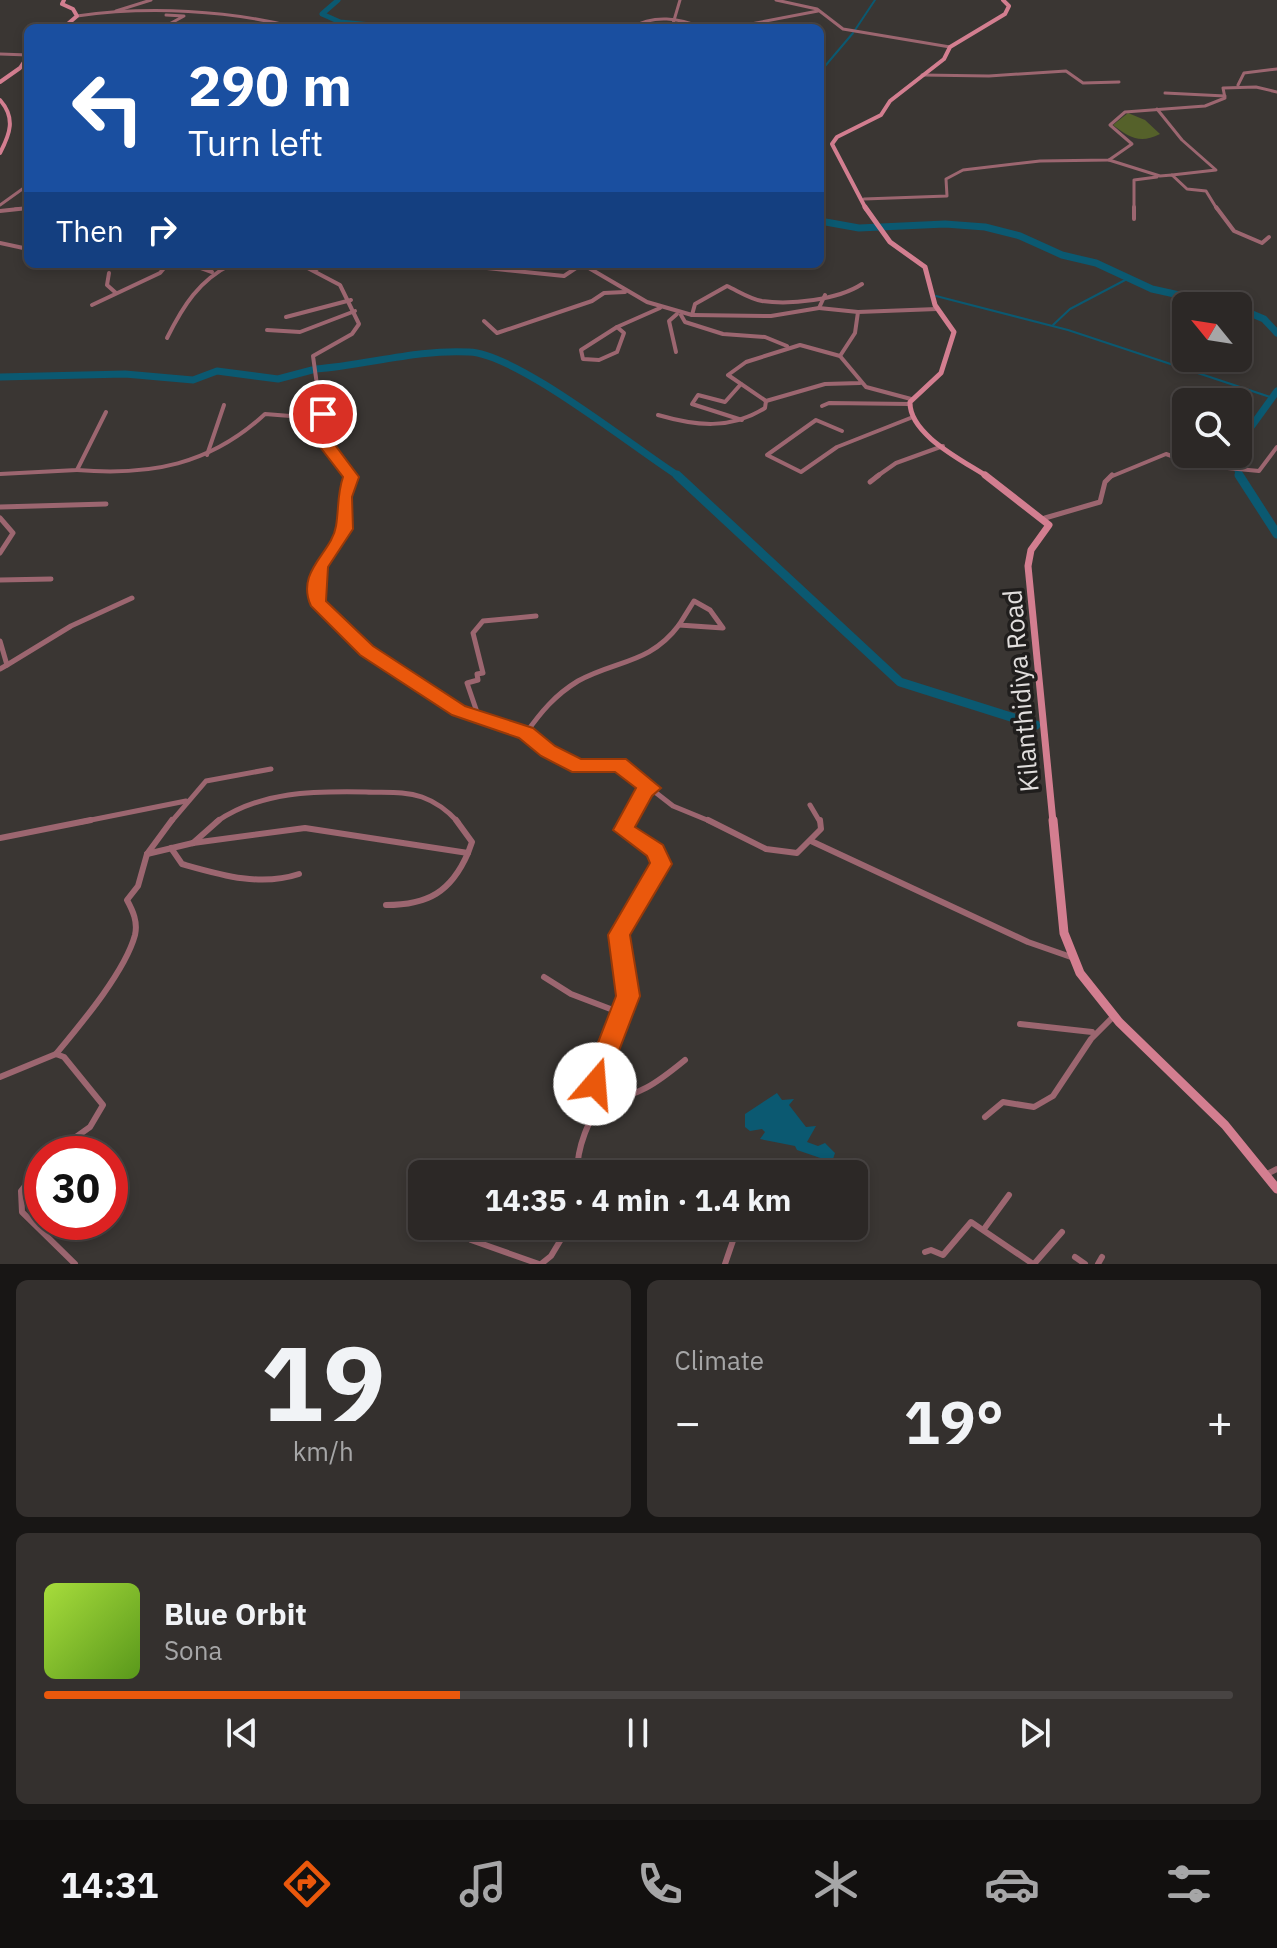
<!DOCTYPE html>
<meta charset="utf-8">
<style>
:root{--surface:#2c2826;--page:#34302e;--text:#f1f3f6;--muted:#a6a6a7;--line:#484443;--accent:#ea580c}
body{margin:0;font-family:"IBM Plex Sans",sans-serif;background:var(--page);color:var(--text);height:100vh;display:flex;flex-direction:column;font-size:30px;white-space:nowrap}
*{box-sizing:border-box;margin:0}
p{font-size:26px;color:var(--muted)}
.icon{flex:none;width:44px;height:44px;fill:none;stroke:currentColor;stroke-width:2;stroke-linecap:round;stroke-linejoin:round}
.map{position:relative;height:1264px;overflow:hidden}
.details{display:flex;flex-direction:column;gap:16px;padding:16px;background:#181615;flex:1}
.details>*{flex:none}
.banner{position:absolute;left:24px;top:24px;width:800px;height:244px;border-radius:12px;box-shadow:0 4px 12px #0003,0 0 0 2px var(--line);background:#1a4fa0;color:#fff;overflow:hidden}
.needle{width:52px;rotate:300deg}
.controls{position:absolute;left:1172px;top:292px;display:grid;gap:16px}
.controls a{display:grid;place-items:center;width:80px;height:80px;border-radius:12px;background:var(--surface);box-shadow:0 4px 12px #0003,0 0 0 2px var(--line);font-size:40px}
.speed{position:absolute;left:24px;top:1136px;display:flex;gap:16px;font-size:40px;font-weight:700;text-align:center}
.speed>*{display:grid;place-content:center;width:104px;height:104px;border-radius:50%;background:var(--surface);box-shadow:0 4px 12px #0003,0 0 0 2px var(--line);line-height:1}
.speed .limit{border:12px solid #d22;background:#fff;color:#111}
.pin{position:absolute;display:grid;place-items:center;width:68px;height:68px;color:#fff;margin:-34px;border:4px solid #fff;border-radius:50%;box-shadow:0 2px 8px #0007}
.me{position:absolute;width:88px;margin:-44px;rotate:18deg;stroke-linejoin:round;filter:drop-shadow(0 0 6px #0008)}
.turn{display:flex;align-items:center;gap:28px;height:168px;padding:0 32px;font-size:36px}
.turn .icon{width:104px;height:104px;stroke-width:2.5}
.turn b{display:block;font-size:56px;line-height:68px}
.then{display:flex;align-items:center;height:76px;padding:0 32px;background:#0003;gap:16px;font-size:30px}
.big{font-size:60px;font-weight:800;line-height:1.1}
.details .card{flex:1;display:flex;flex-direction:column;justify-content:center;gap:12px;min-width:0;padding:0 28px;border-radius:12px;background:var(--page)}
.details .dial{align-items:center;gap:0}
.dial b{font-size:104px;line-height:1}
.song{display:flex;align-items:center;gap:24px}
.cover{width:96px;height:96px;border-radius:12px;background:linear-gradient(135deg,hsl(80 70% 55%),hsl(90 70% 35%))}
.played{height:8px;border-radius:4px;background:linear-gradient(90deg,var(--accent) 35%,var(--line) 35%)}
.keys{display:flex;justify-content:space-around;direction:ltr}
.heat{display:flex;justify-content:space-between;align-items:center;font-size:44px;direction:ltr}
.details .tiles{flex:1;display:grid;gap:16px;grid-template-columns:1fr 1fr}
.card:last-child{grid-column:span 2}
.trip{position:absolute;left:408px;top:1160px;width:460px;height:80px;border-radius:12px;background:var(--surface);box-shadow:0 4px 12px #0003,0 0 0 2px var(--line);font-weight:800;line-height:80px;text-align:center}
.menu{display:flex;height:128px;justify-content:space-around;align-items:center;background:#12100f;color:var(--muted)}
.menu .icon{width:56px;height:56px}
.menu .selected{color:var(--accent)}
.menu b{font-size:36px;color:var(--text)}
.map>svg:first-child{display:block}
.green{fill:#55612a}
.water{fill:#0b5971}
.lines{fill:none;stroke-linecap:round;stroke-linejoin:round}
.stream{stroke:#0b5971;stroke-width:2}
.river-far2{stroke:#0b5971;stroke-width:5}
.river-far1{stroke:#0b5971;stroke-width:7}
.river{stroke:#0b5971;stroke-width:9}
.street-far3{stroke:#9c6670;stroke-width:3}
.street-far2{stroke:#9c6670;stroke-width:4}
.street-far1{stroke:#9c6670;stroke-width:5}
.street{stroke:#9c6670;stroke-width:6}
.secondary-far3{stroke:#d37e90;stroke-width:4}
.secondary-far2{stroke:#d37e90;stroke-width:5}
.secondary-far1{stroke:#d37e90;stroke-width:7}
.secondary{stroke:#d37e90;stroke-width:9}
.route{fill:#ea580c;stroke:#983908;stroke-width:2}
.labels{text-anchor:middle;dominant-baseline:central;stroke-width:7;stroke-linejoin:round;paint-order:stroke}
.street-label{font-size:26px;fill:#e1dedd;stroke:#201e1d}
</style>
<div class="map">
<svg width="1277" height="1264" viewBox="0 0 1277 1264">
<rect width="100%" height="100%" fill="#3a3633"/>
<path class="green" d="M1128,113L1145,120L1160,134C1140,144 1130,138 1113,125Z"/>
<path class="water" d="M777,1093L782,1100L794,1099L789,1105L806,1127L816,1126L807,1142L818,1146L825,1143L835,1153L832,1162L797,1150L795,1146L760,1139L765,1132L762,1129L750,1131L745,1127V1114Z"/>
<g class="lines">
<g class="stream">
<path d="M855,30L875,0"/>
<path d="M820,72L853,33"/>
<path d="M936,296L1068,330L1273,398"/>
<path d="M1053,325L1070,309L1129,278"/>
</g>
<g class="river-far2">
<path d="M338,0L322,14L340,22L403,28"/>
<path d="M453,28H471"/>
</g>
<g class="river-far1">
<path d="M820,221L859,228L945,224L985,227L1020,236L1062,255L1096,263L1152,289L1229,306"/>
<path d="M1238,308L1264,319L1277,333"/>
<path d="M316,369C367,365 418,349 469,352C518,354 634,448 680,477"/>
<path d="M0,377L125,374L193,380L217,371L278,379L312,370"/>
<path d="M1238,445L1277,391"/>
<path d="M1233,454L1240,477"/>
</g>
<g class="river">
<path d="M677,475L900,682L1036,725"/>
<path d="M1239,475L1277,534"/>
</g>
<g class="street-far3">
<path d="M776,0L817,9L843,29L950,47"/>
<path d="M116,11L151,0"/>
<path d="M77,16C148,6 229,10 298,28"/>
<path d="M672,27L680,0"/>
<path d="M162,28L184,16L166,15"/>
<path d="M630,28C655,14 678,18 704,28"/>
<path d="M730,28L818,11"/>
<path d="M0,54L28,55"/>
<path d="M922,75L989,76L1066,71L1083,83L1119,82"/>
<path d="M1238,85L1244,73L1277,69"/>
<path d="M1165,93L1225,96"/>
<path d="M1157,109L1182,140L1216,170L1172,175"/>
<path d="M1109,160L1160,176L1172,175L1187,189L1206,191L1217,209"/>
<path d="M28,177L25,179L28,183"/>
<path d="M864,199L947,196L946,179L963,170L1040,161L1109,160L1132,144L1110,125L1125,112L1205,106L1225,98L1223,88L1256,87L1277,92"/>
<path d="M0,205L28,185"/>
<path d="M15,209L28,208"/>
<path d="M1134,209V180L1157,177"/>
</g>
<g class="street-far2">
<path d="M1134,207V219"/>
<path d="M1216,207L1234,231L1262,243L1269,237"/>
<path d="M0,211L28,208"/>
<path d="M0,243L28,249"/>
<path d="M168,264H177"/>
<path d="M190,264L212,272"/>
<path d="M300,264L340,285L359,324L352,334L313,356L325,443L351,477"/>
<path d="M487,268L564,276L582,264L647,302L692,315L695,304L727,286C738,291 750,299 762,301C790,305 838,300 862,284"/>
<path d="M315,270L324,264"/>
<path d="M109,273L107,285L116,293"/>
<path d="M92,305L160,273L165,267L155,264"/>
<path d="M819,308L858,312L937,309"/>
<path d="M681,315L685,322L723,334L765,337L787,346"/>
<path d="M692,315L771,316L819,308L825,295"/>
<path d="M286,317L351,300"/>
<path d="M484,321L497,333L592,301L604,293L625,292"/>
<path d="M617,327L624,333L617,352L599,360L583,359L581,350Z"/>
<path d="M617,327L660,308"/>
<path d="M267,330L300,332L355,311"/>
<path d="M167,338C183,306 199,280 232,264"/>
<path d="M676,352L669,321L677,314"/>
<path d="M840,356L855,333L858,312"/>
<path d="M860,383L825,384L766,401L728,375L746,362L800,345L840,356L866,387L911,399"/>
<path d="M741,384L725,402L698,395L692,404L742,420"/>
<path d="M822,406L829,403L909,404"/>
<path d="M658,415C696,426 730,430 765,408L766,401"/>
<path d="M842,431L816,420L767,455L801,472L837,447L913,417"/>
<path d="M207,455L224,405"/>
<path d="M77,470C150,476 210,465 265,414L303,417L323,414"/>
<path d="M0,474L77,470L106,412"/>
<path d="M876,477L896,463L943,446"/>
<path d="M1110,477L1166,454L1196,465L1259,471L1277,447"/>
</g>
<g class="street-far1">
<path d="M350,475L344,497V529L319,567L317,602L366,651L459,711L526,733L548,751L579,766L619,764L673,806L712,822"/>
<path d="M870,482L879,475"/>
<path d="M0,507L106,504"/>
<path d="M0,518L13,533L0,553"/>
<path d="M1045,518L1100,502L1105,482L1112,475"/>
<path d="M0,580L51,579"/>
<path d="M694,601L710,610L723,628L679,625Z"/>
<path d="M0,641L7,665L0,669"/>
<path d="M7,665L71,626L132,598"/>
<path d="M479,718L467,683L478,680L477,674L483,673L473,633L483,621L536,616"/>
<path d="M526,733C541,712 555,695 578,681C616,660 650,664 679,625"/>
<path d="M810,805L820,822"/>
<path d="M81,822L186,801"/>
<path d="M171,822L206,781L271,769"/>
<path d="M216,822C261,791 314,791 366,792C385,793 404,791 422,797C436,802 448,811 458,822"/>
<path d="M627,822L645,790L651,788"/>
</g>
<g class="street">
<path d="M708,820L766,849L797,853L821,829L820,820"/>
<path d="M0,838L91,820"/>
<path d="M811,841L1028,942L1071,957"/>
<path d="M193,843L219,820"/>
<path d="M193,843L305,828L468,853L472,842L456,820"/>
<path d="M171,848L182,864C221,875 260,887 299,874"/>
<path d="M147,854L193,843"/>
<path d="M386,905C428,905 451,892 468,853"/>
<path d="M544,977L571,994L621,1013"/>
<path d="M1020,1024L1092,1032"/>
<path d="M56,1054C80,1025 125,972 135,935C138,922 133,911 127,900L138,886L147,854L172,820"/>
<path d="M0,1077L56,1054L64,1057L103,1105L90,1127L52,1154"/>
<path d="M603,1096C633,1103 663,1078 685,1060"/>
<path d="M985,1117L1003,1102L1034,1107L1053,1096L1091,1039L1113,1017"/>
<path d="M42,1164L21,1191L22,1212L75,1264"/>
<path d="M577,1174C577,1144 589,1122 603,1096L595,1084L596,1076L628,996L619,935L661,864L656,851L623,830L629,820"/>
<path d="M1267,1174L1277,1169"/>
<path d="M448,1226L471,1240L539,1264"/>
<path d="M984,1229L1009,1195"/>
<path d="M925,1252L931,1250L943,1255L971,1222L1033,1264"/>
<path d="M1075,1257L1085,1264"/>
<path d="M541,1264L551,1256L569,1226"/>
<path d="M725,1264L738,1226"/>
<path d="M1034,1264L1062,1232"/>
<path d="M1098,1264L1102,1257"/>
</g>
<g class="secondary-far3">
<path d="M63,28L77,16L73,9L62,4L64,0"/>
<path d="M0,82L20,68L28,56"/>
<path d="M0,100C16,118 10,134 0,153"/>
<path d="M866,209L832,144L837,137L881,115L890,101L944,59L950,47L1005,14L1009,6L1003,0"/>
</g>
<path class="secondary-far2" d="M865,207L890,242L925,267L935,305L954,332L941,373L910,402C909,435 964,461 988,477"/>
<path class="secondary-far1" d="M985,475L1049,525L1031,550L1028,566L1053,822"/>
<path class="secondary" d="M1053,820L1064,933L1080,973L1119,1022L1225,1125L1277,1189"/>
</g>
<path class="route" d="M323,410L330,414L333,442L359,477L352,497L353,529L328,567L326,601L373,646L465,706L533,728L555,746L581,759H626L661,788L652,796L635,827L663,845L672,864L630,935L640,996L603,1092L595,1095L586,1092L582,1084L616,996L608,935L650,863L647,856L613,830L636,788L615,772H572L541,756L519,738L452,715L360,655L311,606C295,571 332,553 336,526C339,508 337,495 343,477L317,443L315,414Z"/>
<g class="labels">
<g class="street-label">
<text transform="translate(1020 691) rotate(-95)">Kilanthidiya Road</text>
</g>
</g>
</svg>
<div class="controls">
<a><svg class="needle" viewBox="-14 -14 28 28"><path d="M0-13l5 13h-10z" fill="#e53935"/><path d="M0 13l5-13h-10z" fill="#a6a6a7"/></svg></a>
<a><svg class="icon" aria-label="search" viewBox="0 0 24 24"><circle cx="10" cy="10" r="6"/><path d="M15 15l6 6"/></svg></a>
</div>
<div class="speed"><div class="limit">30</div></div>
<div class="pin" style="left:323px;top:414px;background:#d93025"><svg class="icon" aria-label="arrive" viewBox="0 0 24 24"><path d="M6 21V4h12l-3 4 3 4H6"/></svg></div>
<svg class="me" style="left:595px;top:1084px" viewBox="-20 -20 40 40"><circle r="19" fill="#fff"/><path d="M0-13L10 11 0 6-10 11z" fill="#ea580c"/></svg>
<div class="trip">14:35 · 4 min · 1.4 km</div>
<div class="banner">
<div class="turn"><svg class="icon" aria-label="left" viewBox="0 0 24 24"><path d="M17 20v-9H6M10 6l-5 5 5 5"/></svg><div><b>290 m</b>Turn left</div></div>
<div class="then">Then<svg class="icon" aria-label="right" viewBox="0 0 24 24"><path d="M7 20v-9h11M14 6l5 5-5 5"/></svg></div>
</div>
</div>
<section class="details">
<div class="tiles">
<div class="card dial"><b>19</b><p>km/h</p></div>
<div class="card"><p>Climate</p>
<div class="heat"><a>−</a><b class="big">19°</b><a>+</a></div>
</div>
<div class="card">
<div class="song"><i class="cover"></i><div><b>Blue Orbit</b><p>Sona</p></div></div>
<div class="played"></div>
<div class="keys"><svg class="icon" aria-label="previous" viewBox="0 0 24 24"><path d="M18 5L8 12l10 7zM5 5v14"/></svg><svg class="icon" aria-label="pause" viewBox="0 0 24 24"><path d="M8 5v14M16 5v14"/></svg><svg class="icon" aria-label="next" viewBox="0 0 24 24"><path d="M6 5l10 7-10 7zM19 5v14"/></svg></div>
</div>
</div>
</section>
<nav class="menu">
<b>14:31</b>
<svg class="icon selected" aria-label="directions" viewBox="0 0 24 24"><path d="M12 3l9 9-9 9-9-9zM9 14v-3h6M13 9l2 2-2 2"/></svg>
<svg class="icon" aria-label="music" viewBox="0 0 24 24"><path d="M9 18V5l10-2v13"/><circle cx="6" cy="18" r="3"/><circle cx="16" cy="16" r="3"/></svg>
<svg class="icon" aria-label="phone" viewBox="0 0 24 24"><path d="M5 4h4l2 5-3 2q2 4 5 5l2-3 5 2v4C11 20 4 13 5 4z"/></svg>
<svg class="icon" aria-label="climate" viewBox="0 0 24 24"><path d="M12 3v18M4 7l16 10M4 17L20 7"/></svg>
<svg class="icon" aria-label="car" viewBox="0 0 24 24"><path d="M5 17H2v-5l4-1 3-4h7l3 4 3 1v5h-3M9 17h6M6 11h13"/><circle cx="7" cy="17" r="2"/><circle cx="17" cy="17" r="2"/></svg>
<svg class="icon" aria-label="filters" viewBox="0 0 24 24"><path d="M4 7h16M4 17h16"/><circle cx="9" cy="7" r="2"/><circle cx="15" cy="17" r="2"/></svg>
</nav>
